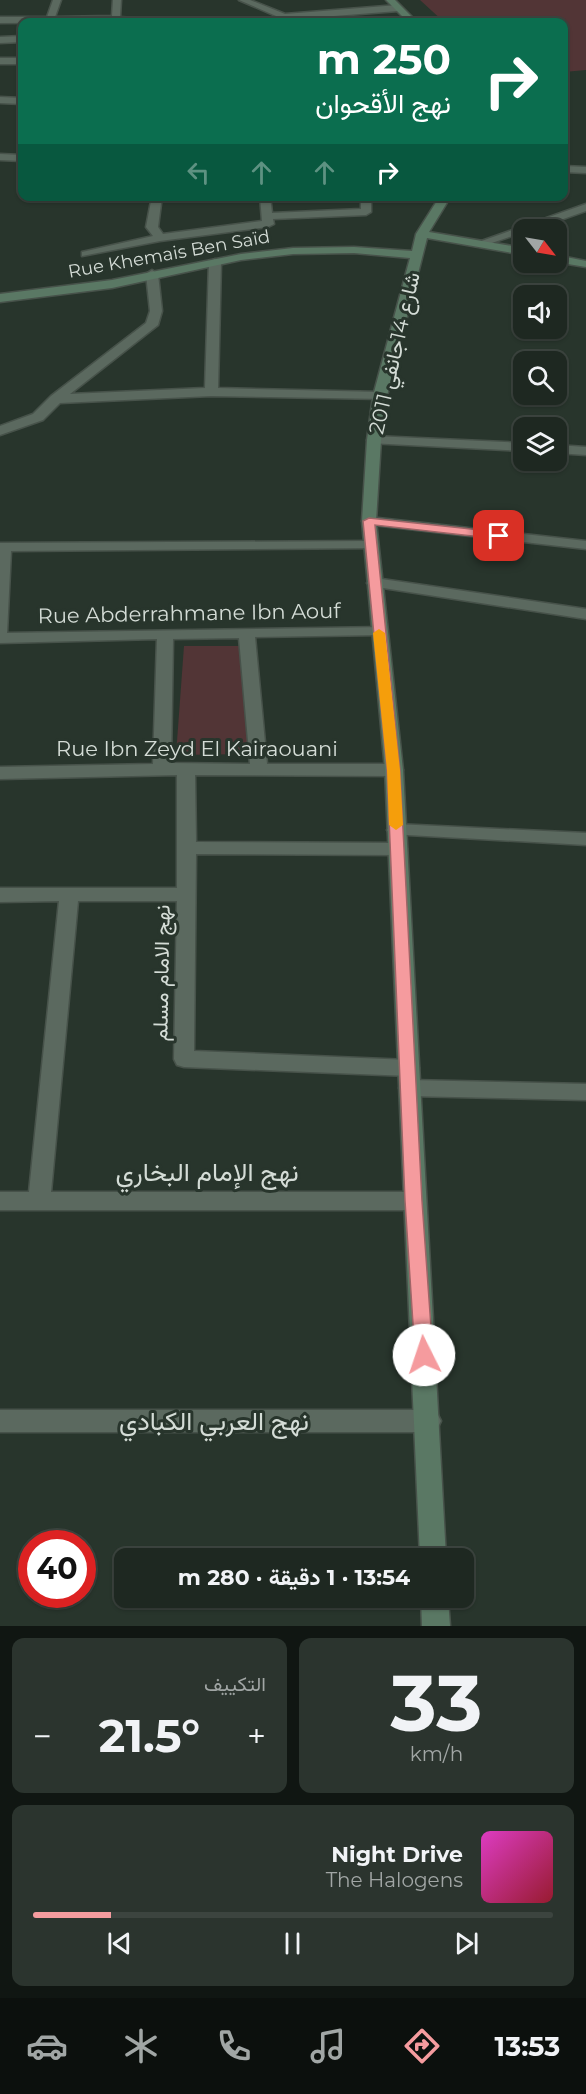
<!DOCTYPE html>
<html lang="ar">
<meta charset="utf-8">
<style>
:root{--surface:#1e2821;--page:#2b342e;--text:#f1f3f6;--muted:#a1a6a5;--line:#3c443f;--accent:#f59b9e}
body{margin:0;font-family:Montserrat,Vazirmatn,sans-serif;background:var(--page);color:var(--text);direction:rtl;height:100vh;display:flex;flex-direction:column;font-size:22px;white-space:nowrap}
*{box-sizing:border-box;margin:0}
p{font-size:20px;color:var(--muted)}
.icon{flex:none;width:33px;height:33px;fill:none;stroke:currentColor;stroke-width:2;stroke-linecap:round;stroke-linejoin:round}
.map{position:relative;height:1626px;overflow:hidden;direction:ltr}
.drawer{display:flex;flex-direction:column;gap:12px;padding:12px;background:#101612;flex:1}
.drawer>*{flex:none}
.hud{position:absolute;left:18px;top:18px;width:550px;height:183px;border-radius:12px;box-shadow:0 2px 4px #0004,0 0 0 2px var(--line);direction:rtl;background:#0b6e4f;color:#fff;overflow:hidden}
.needle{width:39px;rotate:121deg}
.buttons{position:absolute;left:513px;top:219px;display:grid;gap:12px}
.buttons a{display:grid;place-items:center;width:54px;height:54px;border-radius:12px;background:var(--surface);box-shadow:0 2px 4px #0004,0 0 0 2px var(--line);font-size:30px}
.speed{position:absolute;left:18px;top:1530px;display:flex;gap:12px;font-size:30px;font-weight:700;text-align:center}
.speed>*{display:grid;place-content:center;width:78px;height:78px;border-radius:50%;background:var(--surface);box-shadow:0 2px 4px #0004,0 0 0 2px var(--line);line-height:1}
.speed .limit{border:9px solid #d22;background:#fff;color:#111}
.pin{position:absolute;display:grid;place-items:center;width:51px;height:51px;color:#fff;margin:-26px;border-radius:12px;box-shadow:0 3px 9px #0006}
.me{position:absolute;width:66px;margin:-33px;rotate:356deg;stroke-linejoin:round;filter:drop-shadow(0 0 4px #0008)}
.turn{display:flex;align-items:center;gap:21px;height:126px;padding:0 18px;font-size:27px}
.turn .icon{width:78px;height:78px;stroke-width:2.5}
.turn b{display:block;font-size:42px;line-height:51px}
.lanes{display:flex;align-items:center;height:57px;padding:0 18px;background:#0003;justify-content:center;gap:30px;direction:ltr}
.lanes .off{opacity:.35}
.big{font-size:45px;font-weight:700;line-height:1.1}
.drawer .card{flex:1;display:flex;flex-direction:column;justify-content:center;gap:9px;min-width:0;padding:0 21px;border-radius:12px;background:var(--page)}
.drawer .dial{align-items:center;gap:0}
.dial b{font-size:78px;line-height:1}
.song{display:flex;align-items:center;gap:18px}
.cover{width:72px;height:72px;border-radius:9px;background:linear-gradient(135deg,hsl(310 70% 55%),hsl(350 70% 35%))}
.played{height:6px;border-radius:3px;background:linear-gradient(90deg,var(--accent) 15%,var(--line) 15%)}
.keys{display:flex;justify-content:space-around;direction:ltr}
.heat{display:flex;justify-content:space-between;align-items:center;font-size:33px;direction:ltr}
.drawer .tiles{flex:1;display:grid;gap:12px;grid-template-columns:1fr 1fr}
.card:last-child{grid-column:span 2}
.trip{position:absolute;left:114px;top:1548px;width:360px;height:60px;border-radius:12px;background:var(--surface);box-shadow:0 2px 4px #0004,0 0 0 2px var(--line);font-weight:700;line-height:60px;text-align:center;direction:rtl}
.tab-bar{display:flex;height:96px;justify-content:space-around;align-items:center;background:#0c100d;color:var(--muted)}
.tab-bar .icon{width:42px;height:42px}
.tab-bar .current{color:var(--accent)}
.tab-bar b{font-size:27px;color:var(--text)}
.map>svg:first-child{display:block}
.green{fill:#523536}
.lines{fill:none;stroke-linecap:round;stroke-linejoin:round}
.street-casing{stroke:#47524a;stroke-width:3}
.secondary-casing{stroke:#47524a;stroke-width:3}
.street{fill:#5b695f;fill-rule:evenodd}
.secondary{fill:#5a7864;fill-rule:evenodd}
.route{fill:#f59b9e;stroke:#9f6567;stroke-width:1.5}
.slow{fill:#f59e0b}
.labels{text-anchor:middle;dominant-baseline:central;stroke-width:6;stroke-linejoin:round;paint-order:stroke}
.far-street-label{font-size:18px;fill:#d4dcd6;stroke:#28352c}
.street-label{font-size:21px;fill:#d4dcd6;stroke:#28352c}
.near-street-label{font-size:26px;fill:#d4dcd6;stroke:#28352c}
</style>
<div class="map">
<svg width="586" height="1626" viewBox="0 0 586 1626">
<rect width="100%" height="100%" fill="#28352c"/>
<g class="green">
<path d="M420,0H586V70L564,72V22H444Z"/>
<path d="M184,646H253L251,754L176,755Z"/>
</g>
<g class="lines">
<defs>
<g id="street">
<path d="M53,0H61L55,17L112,16L113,0H121L120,17L145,19L149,22L0,23V17H47Z"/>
<path d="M239,0H250L285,14L398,5L402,8L398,11L296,19L297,22H290Z"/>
<path d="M22,36V42L0,43V37Z"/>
<rect x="0" y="58" width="22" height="6"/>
<path d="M0,97L22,98V104L0,103Z"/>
<path d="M0,154L22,155V161L0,160Z"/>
<path d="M564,166L586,167V173L564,172Z"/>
<path d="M152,196H162L158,227L163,234L262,221L260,196H270L272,213L361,209V196H371V212L366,215L273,219L274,224L268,227L160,241L82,256V252L153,236L146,227Z"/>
<path d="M586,204V211L532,230H524V232L483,246H475L473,244Z"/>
<path d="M215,259L221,262L218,388L380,392L387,396L385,399L211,396L60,403L43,420L0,435V426L33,414L51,396L146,323L150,311L146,274L152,270L158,274L162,311L158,325L70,394L205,388L209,262Z"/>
<path d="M374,436L524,443V451L369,443L367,440L369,437Z"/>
<path d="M556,445L586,447V455L556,453Z"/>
<path d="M369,517L586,541V549L364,524L362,521Z"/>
<path d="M371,541L378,545L376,548L11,551L7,633L385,627L387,630L385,633L379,635L255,637L267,764H394L400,766L403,770L400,774L394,776L195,775L196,842L398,843L405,845L407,849L405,853L398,855L196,854L194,1051L409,1060L416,1062L419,1068L416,1074L409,1076L184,1067L177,1065L174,1059L177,901H78L51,1192H414L422,1194L425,1201L422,1208L414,1210H0V1192H29L59,901L0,902V888H177V775L0,779V767L153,764L157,639L0,643V543ZM239,638L250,764L171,763L173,639Z"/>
<path d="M375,578L586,609V619L370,586L367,583L370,580Z"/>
<path d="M396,824L586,833V845L390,834L387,830L390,826Z"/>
<path d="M410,1080L586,1084V1100L410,1096L403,1094L399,1088L403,1082Z"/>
<path d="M0,1410H428L437,1413L441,1421L437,1429L428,1432H0Z"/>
</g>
<g id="secondary">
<path d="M386,0H395L417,22H408Z"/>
<path d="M440,196H451L429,232L524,248V255L427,238L387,396L381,440L376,521L403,770L446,1558H420L385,770L362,521L367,440L373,396L410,258L354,253L293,254L241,260L112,288L0,302V294L112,280L241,254L293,248L354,247L412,251L416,234Z"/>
<path d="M556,255L586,261V267L556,262Z"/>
<path d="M421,1598H448L450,1626H422Z"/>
</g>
</defs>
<use href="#street" class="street-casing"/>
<use href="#secondary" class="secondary-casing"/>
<use href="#street" class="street"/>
<use href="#secondary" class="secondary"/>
</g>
<path class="route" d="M369,518L499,532L505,536L499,539L375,525L400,770L422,1201L433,1355L430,1361L424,1363L417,1361L415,1355L405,1201L387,770L363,521Z"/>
<path class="slow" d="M379,629L385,633L400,770L403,825L396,830L389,825L387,770L373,633Z"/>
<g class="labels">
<g class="far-street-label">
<text transform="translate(169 254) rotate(-10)">Rue Khemais Ben Saïd</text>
</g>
<g class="street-label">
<text transform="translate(394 353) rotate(-77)">شارع 14جانفي 2011</text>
<text transform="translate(189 613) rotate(-1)">Rue Abderrahmane Ibn Aouf</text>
<text x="197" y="748">Rue Ibn Zeyd El Kairaouani</text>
<text transform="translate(161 973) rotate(-89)">نهج الامام مسلم</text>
</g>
<g class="near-street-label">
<text x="207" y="1172">نهج الإمام البخاري</text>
<text x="214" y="1421">نهج العربي الكبادي</text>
</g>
</g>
</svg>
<div class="buttons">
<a><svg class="needle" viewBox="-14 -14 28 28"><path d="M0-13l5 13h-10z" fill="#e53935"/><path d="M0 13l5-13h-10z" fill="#a1a6a5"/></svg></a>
<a><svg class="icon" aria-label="sound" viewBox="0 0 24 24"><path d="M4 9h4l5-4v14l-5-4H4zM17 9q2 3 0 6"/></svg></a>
<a><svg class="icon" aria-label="search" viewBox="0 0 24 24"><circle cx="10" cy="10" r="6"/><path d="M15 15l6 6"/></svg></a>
<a><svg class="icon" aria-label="layers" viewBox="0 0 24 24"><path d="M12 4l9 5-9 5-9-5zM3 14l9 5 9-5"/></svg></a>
</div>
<div class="speed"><div class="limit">40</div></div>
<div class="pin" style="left:499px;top:536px;background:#d93025"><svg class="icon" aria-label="arrive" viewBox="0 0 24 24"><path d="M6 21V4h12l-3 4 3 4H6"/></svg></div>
<svg class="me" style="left:424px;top:1355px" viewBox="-20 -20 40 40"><circle r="19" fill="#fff"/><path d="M0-13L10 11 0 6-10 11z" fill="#f59b9e"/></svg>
<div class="trip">13:54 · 1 دقيقة · 280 m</div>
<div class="hud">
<div class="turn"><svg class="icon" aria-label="right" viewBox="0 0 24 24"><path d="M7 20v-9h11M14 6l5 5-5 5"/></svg><div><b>250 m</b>نهج الأقحوان</div></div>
<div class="lanes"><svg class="icon off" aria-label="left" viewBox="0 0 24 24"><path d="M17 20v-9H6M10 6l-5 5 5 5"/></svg><svg class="icon off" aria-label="ahead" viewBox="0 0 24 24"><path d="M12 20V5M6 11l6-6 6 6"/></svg><svg class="icon off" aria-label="ahead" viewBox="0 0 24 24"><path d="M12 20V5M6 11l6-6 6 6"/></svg><svg class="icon" aria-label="right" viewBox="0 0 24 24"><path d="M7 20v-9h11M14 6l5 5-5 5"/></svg></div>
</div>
</div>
<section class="drawer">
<div class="tiles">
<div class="card dial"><b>33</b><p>km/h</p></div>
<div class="card"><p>التكييف</p>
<div class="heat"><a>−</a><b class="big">21.5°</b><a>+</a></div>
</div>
<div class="card">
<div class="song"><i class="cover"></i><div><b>Night Drive</b><p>The Halogens</p></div></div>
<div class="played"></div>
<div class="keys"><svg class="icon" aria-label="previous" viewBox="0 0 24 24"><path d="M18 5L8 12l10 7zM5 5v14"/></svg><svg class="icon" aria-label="pause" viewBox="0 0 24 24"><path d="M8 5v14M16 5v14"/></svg><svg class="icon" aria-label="next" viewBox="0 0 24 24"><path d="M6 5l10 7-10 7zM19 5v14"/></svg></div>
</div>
</div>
</section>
<nav class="tab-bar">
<b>13:53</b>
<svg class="icon current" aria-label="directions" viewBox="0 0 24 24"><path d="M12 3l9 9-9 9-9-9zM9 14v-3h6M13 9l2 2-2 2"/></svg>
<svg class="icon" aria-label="music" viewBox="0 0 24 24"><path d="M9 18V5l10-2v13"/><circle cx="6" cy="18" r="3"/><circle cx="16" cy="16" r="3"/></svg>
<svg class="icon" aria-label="phone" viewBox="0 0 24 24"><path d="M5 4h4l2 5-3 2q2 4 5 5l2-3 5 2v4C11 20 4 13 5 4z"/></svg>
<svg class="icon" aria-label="climate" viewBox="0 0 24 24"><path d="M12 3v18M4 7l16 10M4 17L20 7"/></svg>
<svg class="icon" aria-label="car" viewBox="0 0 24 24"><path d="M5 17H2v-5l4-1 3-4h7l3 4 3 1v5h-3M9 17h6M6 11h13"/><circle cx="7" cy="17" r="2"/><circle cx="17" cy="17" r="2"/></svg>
</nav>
